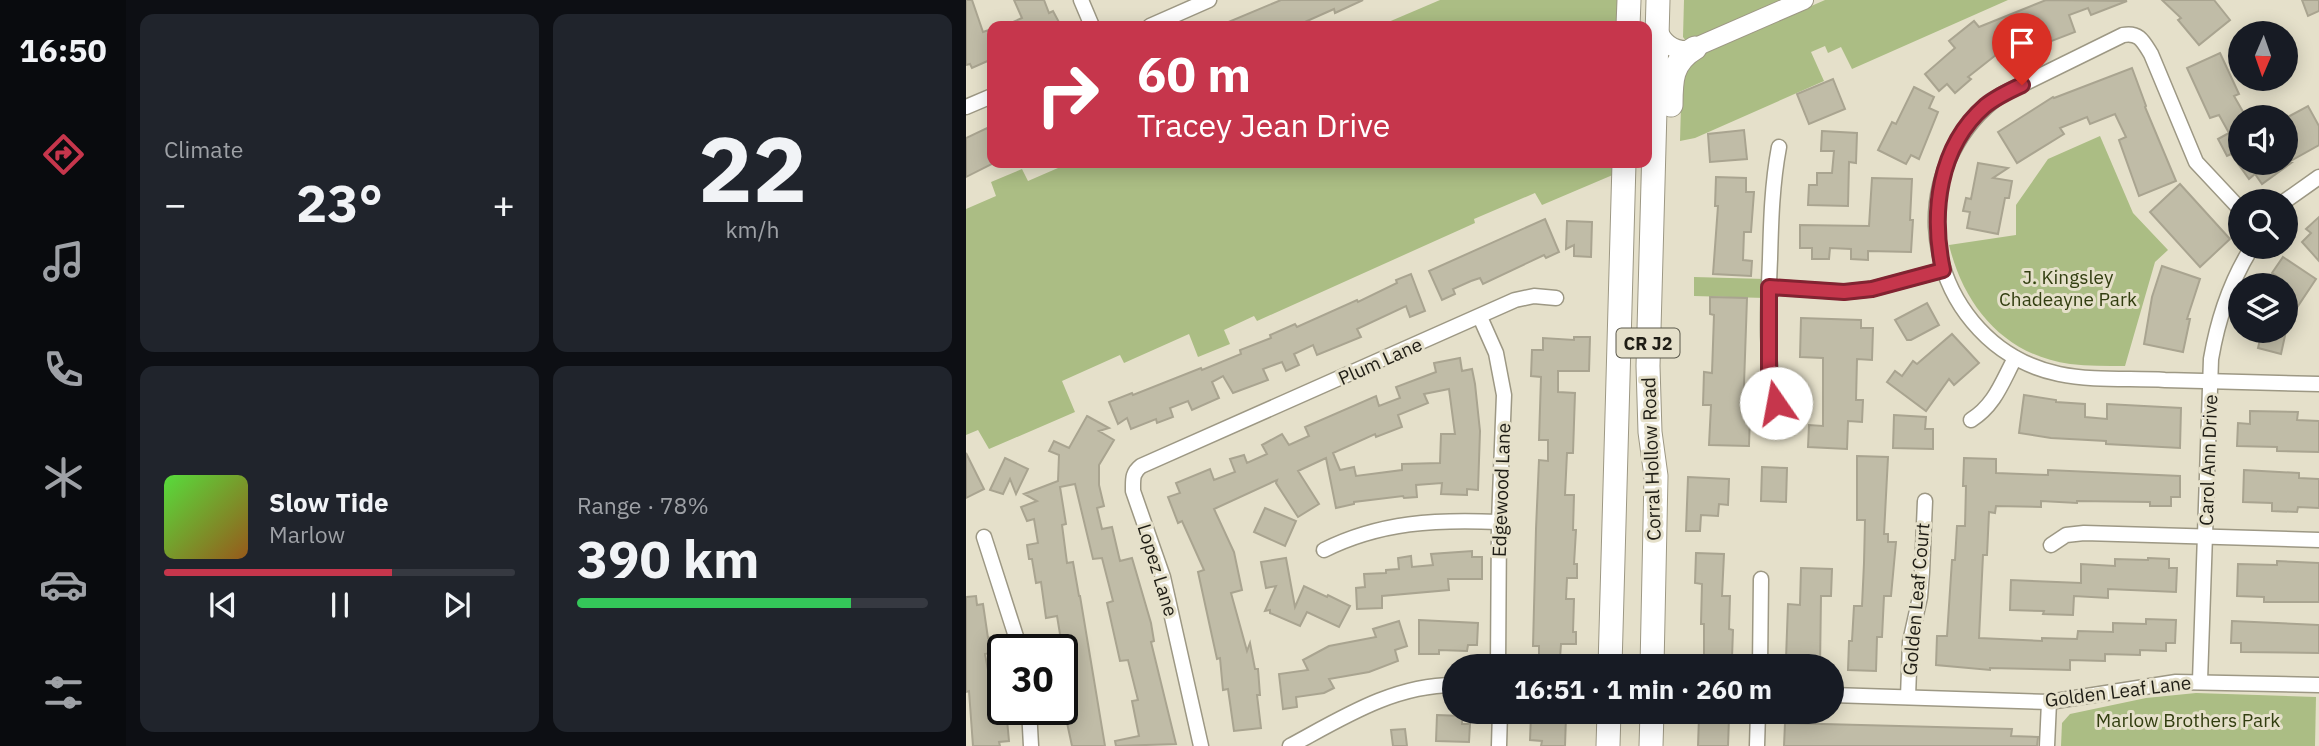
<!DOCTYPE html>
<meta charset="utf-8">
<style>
:root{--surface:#171b24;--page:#20242c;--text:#f1f3f6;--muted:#9ea1a6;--line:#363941;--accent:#c6364c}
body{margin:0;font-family:"IBM Plex Sans",sans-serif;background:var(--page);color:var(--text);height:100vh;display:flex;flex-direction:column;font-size:26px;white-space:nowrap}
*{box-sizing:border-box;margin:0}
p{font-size:23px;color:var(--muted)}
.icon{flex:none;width:38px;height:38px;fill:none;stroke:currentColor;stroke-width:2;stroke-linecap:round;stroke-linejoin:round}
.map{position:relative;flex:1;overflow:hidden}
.side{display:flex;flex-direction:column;gap:14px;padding:14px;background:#0d0f14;width:840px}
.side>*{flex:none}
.guide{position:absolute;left:21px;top:21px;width:665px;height:147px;border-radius:14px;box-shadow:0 4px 18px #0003;background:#c6364c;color:#fff;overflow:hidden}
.needle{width:46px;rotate:182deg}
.buttons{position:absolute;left:1262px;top:21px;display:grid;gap:14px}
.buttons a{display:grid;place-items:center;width:70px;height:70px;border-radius:50%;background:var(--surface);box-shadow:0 4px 18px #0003;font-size:35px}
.speed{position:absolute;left:21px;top:634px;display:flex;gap:14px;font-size:35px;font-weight:700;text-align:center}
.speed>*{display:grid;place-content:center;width:91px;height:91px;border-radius:50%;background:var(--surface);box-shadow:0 4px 18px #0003;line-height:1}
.speed .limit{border:4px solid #111;border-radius:10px;background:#fff;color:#111}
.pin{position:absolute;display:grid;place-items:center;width:60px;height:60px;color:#fff;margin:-72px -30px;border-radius:50% 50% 50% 0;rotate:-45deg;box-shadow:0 0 7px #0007}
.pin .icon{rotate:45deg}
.me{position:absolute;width:77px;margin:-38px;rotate:348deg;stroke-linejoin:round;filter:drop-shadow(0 0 5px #0008)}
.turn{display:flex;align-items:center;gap:24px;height:147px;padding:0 35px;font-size:32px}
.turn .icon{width:91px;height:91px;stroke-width:2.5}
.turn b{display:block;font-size:49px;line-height:60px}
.big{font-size:52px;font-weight:700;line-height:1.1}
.side .widget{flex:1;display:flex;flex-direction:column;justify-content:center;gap:10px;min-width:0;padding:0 24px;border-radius:14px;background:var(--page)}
.side .dial{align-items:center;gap:0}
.dial b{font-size:91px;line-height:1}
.song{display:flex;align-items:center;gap:21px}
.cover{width:84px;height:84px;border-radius:10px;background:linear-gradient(135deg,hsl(110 70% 55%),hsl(30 70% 35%))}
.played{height:7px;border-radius:4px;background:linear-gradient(90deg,var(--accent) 65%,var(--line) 65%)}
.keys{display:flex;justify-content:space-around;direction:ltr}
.heat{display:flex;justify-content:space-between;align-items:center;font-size:38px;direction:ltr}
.charge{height:10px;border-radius:5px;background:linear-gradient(90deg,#34c759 78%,var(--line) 0)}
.side .tiles{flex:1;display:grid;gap:14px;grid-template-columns:repeat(2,1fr)}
.trip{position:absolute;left:476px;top:654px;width:402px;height:70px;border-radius:35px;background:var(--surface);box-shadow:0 4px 18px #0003;font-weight:700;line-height:70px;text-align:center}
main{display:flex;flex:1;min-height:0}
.tabs{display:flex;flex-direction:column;width:126px;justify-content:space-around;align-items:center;background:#090b0e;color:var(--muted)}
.tabs .icon{width:49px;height:49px}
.tabs .on{color:var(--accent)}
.tabs b{font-size:32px;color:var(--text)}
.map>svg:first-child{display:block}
.green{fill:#abbd84}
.building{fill:#c0bca7;stroke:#a9a490;stroke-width:2;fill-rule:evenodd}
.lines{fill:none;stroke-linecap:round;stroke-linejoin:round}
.minor-casing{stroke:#9d9884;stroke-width:17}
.tertiary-casing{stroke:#9d9884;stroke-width:20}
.primary-casing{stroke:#9d9884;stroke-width:25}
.minor{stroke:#fff;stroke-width:14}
.tertiary{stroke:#fff;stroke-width:18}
.primary{stroke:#fff;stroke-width:23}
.route-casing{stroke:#812331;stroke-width:18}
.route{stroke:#c6364c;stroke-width:12}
.labels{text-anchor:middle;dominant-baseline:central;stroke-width:6;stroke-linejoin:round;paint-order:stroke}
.shield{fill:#e5e0ca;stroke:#5a584b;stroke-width:2}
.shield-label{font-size:18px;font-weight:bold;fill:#1f1d15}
.park-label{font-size:19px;fill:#323e10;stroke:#e5e0ca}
.street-label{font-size:19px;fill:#1f1d15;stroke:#e5e0ca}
</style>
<main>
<nav class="tabs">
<b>16:50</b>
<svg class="icon on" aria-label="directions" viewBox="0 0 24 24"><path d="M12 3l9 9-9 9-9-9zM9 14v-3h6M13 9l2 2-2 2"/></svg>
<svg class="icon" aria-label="music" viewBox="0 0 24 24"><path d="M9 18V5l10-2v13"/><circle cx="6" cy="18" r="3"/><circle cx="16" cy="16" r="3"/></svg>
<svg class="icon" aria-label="phone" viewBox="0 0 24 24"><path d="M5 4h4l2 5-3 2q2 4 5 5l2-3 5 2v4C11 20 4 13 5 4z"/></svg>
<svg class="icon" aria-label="climate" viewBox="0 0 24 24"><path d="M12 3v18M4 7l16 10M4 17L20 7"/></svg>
<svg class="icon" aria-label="car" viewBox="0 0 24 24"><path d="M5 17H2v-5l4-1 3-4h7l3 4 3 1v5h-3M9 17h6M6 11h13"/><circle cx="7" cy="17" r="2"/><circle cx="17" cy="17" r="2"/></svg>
<svg class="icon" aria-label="filters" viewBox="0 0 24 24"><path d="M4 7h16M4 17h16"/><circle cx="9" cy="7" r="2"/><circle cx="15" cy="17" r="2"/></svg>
</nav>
<section class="side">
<div class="tiles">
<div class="widget"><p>Climate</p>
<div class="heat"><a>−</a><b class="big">23°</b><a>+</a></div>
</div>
<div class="widget dial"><b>22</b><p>km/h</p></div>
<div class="widget">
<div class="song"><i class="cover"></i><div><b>Slow Tide</b><p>Marlow</p></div></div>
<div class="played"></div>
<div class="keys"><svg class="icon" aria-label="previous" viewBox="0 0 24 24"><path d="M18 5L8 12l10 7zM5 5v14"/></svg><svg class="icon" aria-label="pause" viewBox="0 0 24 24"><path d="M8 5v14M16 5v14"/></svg><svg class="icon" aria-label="next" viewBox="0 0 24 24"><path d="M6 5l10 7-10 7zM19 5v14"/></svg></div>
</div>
<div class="widget"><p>Range · 78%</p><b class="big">390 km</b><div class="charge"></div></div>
</div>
</section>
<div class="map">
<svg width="1353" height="746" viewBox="0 0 1353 746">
<rect width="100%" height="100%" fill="#e5e0ca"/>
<g class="green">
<path d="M474,0H654V26H413Z"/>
<path d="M718,0H828L734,41H720L717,37Z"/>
<path d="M859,0H1042L886,69L875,47L862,53L859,46L845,52L858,81L729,138L714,141L716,70L731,56Z"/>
<path d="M1134,136L1167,213L1202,250L1189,262L1159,366C1141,366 1122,366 1104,364C1038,355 998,306 983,245L1050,235V205L1082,159Z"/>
<path d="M90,163H650L649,174L576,205L569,193L508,219L509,223L291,321L288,316L258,330L264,344L232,357L223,334L158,363L154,355L96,381L109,412L23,449L12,430L0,435V209L30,196L25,182L56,169L62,181L92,168Z"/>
<path d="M728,277L799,279V298L728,296Z"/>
<path d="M1230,693L1350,697L1349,746H1095L1096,723L1104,714L1180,698Z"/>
</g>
<g class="building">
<path d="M0,0H6L17,32L26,29V59L6,68L4,64L0,65Z"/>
<path d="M48,0H78L83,13L87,11L95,26H38L56,18Z"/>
<path d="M315,0H397L369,13L368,9L330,26H253Z"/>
<path d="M1080,0L1161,1L1125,15L1122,8L1103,15L1109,32L1044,57L1040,47L1002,77L1005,79L989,93L981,84L973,91L959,74L989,48L983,41L1008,21L1013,27Z"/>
<path d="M1196,0H1248L1264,20L1233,45L1212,20L1215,18Z"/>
<path d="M1336,0H1353V11L1342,16Z"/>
<path d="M1254,53L1273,94L1268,96L1280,117H1274V163H1320V118L1342,106L1353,126V145L1321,163H1325L1296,184L1289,174L1283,179L1265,154L1261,156L1252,139L1263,133L1253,115L1244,118L1221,68Z"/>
<path d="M1166,68L1180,106L1179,107L1210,181L1173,196L1153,140L1160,137L1149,114L1124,124L1121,117L1094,128L1098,134L1051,163L1032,132L1087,97L1088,98Z"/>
<path d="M867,79L879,109L843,124L831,94Z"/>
<path d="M948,87L968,97L963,108L972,112L953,159L945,155L940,164L912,150L926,122L930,124Z"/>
<path d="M21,128L26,140V164L0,177V138Z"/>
<path d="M778,130L781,159L744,162L742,134Z"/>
<path d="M856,131L891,133L890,163L883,162L882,206L842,205L843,185H851V173H866L868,151H855Z"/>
<path d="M1012,163L1042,168L1027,178L1046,181L1043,198H1039L1032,234L1001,228L1004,212L997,211L1000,198L1005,199Z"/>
<path d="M750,177L780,178V192H788L785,232H778L777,260L786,261L785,276L747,274L752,206H749Z"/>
<path d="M906,178L946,179L944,220H947L945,252L902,251V260L885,259V249L864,248L863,259H846V248H834V225L903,226Z"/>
<path d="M1214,184L1264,239L1234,267L1184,212Z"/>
<path d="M1353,217V261L1336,242L1345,233L1340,229Z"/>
<path d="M579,219L593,252L580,258L578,255L517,284L514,278L505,281L487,289L489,294L476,300L463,271Z"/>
<path d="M601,221L626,222L625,257L608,256V245L600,249Z"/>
<path d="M1317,257L1350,279L1332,306L1320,298V285H1308L1313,278L1306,273Z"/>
<path d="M1196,266L1234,279L1221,319H1224L1217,352L1178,344L1186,297Z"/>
<path d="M445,274L459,311L444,317L440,306L391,329L395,337L351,355L347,345L328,354L333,365L320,371L316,362L297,369L302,380L267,393L257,376L246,382L253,398L226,410L222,401L204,408L207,417L191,423L190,419L165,429L161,418L152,424L143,402L166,393L167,395L235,368L236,370L275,354L274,350L305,338L304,335L329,324L331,327L391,300L392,302L431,283L430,280Z"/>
<path d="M744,297L781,298L777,414H784L783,446L743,445L745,405H737L738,372L746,373L748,315L744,314Z"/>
<path d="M961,303L973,325L945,340H941L929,320Z"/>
<path d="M835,318L895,320V328H907L906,360L891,359L890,400H897L896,422L882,421L881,449L842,447L843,425L857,426V358L834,357Z"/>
<path d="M1296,331H1320L1315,354L1292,348Z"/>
<path d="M986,334L1013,363L988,385L983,379L960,411L921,382L929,371L936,376L947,361L951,364Z"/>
<path d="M608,337H624L623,371H592V392L609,393L607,453H601L599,495H608L607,530H610L608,564H611V578H601L600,599H608L607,632H610V644H595L594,658H573V646H567L570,529L573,460L582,461V440H573L575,377L565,376L566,350H577V338L608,340Z"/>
<path d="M494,358L496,371L506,369L509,384L514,431L512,490L501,489V495L475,494L476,483L450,485L451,497L438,498L437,496L388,502V504L370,508L360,458L332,471L353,504L332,517L310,483L311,480L248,509L268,552L276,590L265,593L281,651L284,643L289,669H292L294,695H291L295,728L268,731L262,689L257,690L254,658L251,659L232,572L238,570L216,521L212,523L202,497L214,493L210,483L244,469L248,480L269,472L264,459L278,455L281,463L301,454L296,445L316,434L323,445L343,436L339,427L410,396L413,406L434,398L430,387L470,372L468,363ZM483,389L489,434H475L474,463L436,464V470L390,476L388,467L374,470L367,453L409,434L410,437L436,427L432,415L462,403L458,394Z"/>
<path d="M1058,395L1090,400V402L1119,404V417L1141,419V404L1215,408L1214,448L1140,444V441L1085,438L1053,433Z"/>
<path d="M1284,411L1332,412L1331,420L1353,421V452L1311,451V447L1271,446L1272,423L1284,424Z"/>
<path d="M928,415L960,417L959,429H967V449L927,448Z"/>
<path d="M121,416L143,428L133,431L148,440L133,465V485L138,506L131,508L136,529L146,527L154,561L166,558L185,623L188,641L185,642L210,744L150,746L149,741L173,736L166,701L172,700L162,660L154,661L141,603L147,601L136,558L127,559L109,484L94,487L100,524L96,525L101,563L107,562L113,596H114L139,746H106L97,704L108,702L104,682L96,683V649H74V646L95,640L91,616L80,618L75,582L70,583L66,559H63L61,545L72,543L68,519L61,521L55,507L71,501L58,494L92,481L93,455L83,451L88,441L103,448Z"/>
<path d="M0,453L18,489L0,498Z"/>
<path d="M891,456L922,457L918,534H922V542H930L925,596H918L916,637H911L910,671L882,670L883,641H886L888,606H896L898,563L899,520H891Z"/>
<path d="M39,458L62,469L50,494L44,479L37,494L24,490Z"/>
<path d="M998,458L1030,459V473L1082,475V470L1214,476V497H1205V506H1184V502L1111,501V503L1075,501V507L1030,506L1029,513L1023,512L1021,555H1017L1013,638L1076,641V638L1111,639L1112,631L1147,632V623L1180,624V619L1210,620L1209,643H1200V651L1174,650V655L1139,654V661L1104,660V670L1024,668V670L970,665L971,636H981L986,560H989L991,526H999L1000,486H997Z"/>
<path d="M796,467L821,468L820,502L795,501Z"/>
<path d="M1278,470L1333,473V478L1353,479V508L1332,507L1331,512L1306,511V503L1277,502Z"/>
<path d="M722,477L763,479L762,505L753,504L752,516L735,515L734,531H720Z"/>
<path d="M299,508L330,521L319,546L288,532Z"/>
<path d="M506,551V557H516V579H482L483,590L416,596V608L391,609L390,588L399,587L398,574L420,573V570L433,569L432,558L445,556L446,567L467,565L465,554Z"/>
<path d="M730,553L758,554L756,596H764L763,629L767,630L766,658L738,657V624H735L736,584L729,583Z"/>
<path d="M320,558L329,607L338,586L361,597L362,595L384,606L373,627L341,612L334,626L304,613V610L299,611L310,586L300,588L295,562Z"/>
<path d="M1182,558L1203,559V568H1211L1210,592L1142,589V598L1108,596L1107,615L1077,614L1078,611L1044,610L1045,580L1115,583V564L1149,566V559L1182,560Z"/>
<path d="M1311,561L1353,563V602H1298V597L1271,596L1272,564L1311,565Z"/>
<path d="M835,568L866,569L865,596H855L854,667H831V659H820L822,604L834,605Z"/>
<path d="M10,596L11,605L17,604L22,638L27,637L29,652L19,654L23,675L34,673L36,685L26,687L28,707L37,706V709H40L43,741L33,742L34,746H7L3,691L0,692V597Z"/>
<path d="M453,620L512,623L511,645H502L501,651L473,650V654H453Z"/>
<path d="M433,621L441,646L429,650L432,661L403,672L363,679L368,688L358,693L330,697L331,707L317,709L313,674L342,670L337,660L363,646L410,637L407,629Z"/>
<path d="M1266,621L1353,625V653L1275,652V643H1265Z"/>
<path d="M471,715L496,716V724H504L503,742L470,741Z"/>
<path d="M565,715L600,716L599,746H575L576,741L564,740Z"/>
<path d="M733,717L763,718L762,746H732Z"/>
<path d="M819,723L1046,729L1045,736L1072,737L1071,746H818Z"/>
<path d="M439,729L441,746H427L425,730Z"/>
</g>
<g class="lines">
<defs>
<g id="minor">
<path d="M115,0L126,26"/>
<path d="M184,26L243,0"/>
<path d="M0,107L26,96"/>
<path d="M1319,201L1353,177"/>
<path d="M1274,209L1230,162L1185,54C1177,41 1173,32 1157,35L1035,95C993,125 968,175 970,227C974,299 1023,359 1093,374C1127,381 1165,378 1199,380C1250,381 1302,383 1353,384"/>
<path d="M803,287L879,292L906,289L977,270"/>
<path d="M514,317L530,353L538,395L533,522L532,667"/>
<path d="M810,403C799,357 802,307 804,259C805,221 806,184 813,147"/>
<path d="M1005,420C1029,405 1036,382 1049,358"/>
<path d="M18,537L54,649"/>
<path d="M1085,545L1100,535L1118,533L1353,540"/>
<path d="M358,550C414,522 471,519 533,522"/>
<path d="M794,667L795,579"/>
<path d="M1234,681L1245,359C1252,318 1264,282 1286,247"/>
<path d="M866,695L1083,702L1210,682L1353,685"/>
<path d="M942,697L944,642L954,597L956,572L959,501"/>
<path d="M63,709L65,746"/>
<path d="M235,746L197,577L167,491C167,479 166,473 175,466L549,300L568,296L590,298"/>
<path d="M324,746C376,718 427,685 488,685"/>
<path d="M533,746L534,712"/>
<path d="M791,746L792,712"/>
<path d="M1081,746L1083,702"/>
</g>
<path id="tertiary" d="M692,29C697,44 708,51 723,50L838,0"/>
<g id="primary">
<path d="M662,26L663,0"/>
<path d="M705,105C705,81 705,62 729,48"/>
<path d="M644,667L658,163"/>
<path d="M686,667L690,476L684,432L682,366L692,0"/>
<path d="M642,746L643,712"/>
<path d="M685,746L686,712"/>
</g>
</defs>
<use href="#minor" class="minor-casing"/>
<use href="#tertiary" class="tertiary-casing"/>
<use href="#primary" class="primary-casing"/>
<use href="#minor" class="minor"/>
<use href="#tertiary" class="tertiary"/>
<use href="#primary" class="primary"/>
</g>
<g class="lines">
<defs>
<path id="route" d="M810,403L803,374V287L878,292L906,289L977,270C965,213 972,147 1019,106C1030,97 1043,91 1056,85"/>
</defs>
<use href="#route" class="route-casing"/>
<use href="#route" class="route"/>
</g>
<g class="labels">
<rect class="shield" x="650.5" y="328.5" width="63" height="29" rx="5"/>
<g class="shield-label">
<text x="682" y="343">CR J2</text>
</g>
<g class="park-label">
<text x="1102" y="277">J. Kingsley<tspan x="1102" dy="22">Chadeayne Park</tspan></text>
<text x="1222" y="720">Marlow Brothers Park</text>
</g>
<g class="street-label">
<text transform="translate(414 361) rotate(-24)">Plum Lane</text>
<text transform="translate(685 459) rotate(-92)">Corral Hollow Road</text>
<text transform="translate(1242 460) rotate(-88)">Carol Ann Drive</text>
<text transform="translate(535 490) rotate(-88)">Edgewood Lane</text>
<text transform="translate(192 570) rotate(73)">Lopez Lane</text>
<text transform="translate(950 599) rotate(-85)">Golden Leaf Court</text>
<text transform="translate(1152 691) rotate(-7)">Golden Leaf Lane</text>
</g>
</g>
</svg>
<div class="buttons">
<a><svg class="needle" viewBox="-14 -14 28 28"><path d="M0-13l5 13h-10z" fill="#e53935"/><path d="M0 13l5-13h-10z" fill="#9ea1a6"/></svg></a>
<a><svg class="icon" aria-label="sound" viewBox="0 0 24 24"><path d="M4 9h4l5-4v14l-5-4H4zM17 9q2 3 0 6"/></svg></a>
<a><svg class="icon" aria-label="search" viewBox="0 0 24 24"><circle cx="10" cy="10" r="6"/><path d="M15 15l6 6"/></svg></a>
<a><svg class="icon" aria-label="layers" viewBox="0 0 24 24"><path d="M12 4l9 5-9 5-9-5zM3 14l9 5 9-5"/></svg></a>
</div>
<div class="speed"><div class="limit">30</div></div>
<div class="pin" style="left:1056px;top:85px;background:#d93025"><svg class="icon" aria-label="arrive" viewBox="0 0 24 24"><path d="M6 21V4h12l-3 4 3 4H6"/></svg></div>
<svg class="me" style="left:810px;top:403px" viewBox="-20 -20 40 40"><circle r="19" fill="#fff"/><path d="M0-13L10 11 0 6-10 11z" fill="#c6364c"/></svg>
<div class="trip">16:51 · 1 min · 260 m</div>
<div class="guide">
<div class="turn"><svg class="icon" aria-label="right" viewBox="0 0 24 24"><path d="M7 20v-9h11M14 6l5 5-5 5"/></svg><div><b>60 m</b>Tracey Jean Drive</div></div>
</div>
</div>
</main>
